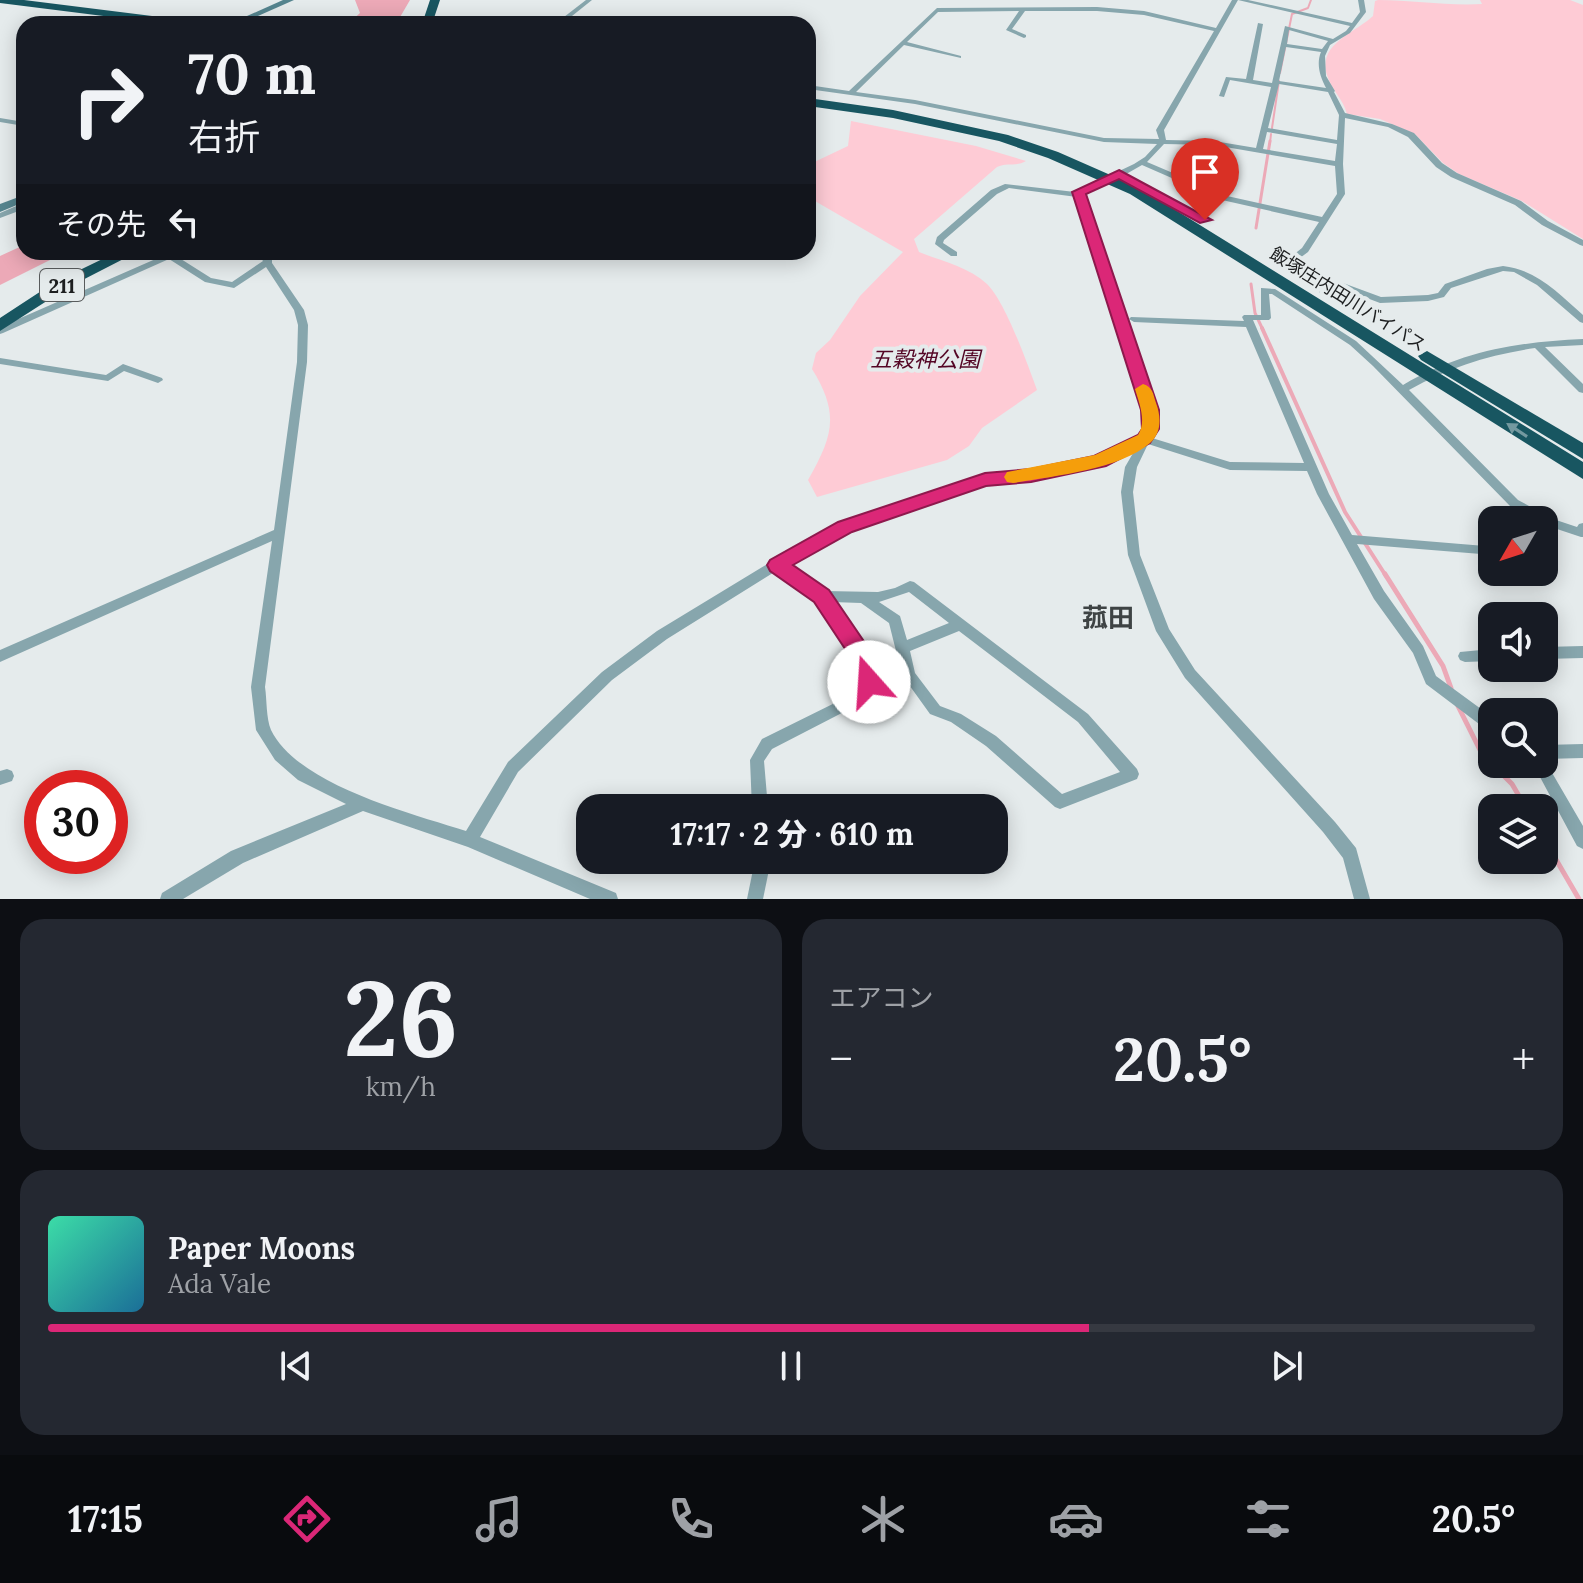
<!DOCTYPE html>
<html lang="ja">
<meta charset="utf-8">
<style>
:root{--surface:#171b24;--page:#242831;--text:#f1f3f6;--muted:#9ea1a6;--line:#363941;--accent:#db2777}
body{margin:0;font-family:Lora,"Noto Sans JP",serif;background:var(--page);color:var(--text);height:100vh;display:flex;flex-direction:column;font-size:30px;white-space:nowrap}
*{box-sizing:border-box;margin:0}
p{font-size:26px;color:var(--muted)}
.icon{flex:none;width:44px;height:44px;fill:none;stroke:currentColor;stroke-width:2;stroke-linecap:round;stroke-linejoin:round}
.map{position:relative;height:899px;overflow:hidden}
.panel{display:flex;flex-direction:column;gap:20px;padding:20px;background:#0d0f14;flex:1}
.panel>*{flex:none}
.hud{position:absolute;left:16px;top:16px;width:800px;height:244px;border-radius:24px;box-shadow:0 4px 20px #0003;background:#171b24;color:var(--text);overflow:hidden}
.needle{width:52px;rotate:231deg}
.buttons{position:absolute;left:1478px;top:506px;display:grid;gap:16px}
.buttons a{display:grid;place-items:center;width:80px;height:80px;border-radius:16px;background:var(--surface);box-shadow:0 4px 20px #0003;font-size:40px}
.speed{position:absolute;left:24px;top:770px;display:flex;gap:16px;font-size:40px;font-weight:700;text-align:center}
.speed>*{display:grid;place-content:center;width:104px;height:104px;border-radius:50%;background:var(--surface);box-shadow:0 4px 20px #0003;line-height:1}
.speed .limit{border:12px solid #d22;background:#fff;color:#111}
.pin{position:absolute;display:grid;place-items:center;width:68px;height:68px;color:#fff;margin:-82px -34px;border-radius:50% 50% 50% 0;rotate:-45deg;box-shadow:0 0 8px #0007}
.pin .icon{rotate:45deg}
.me{position:absolute;width:88px;margin:-44px;rotate:341deg;stroke-linejoin:round;filter:drop-shadow(0 0 6px #0008)}
.turn{display:flex;align-items:center;gap:28px;height:168px;padding:0 40px;font-size:36px}
.turn .icon{width:104px;height:104px;stroke-width:2.5}
.turn b{display:block;font-size:56px;line-height:68px}
.then{display:flex;align-items:center;height:76px;padding:0 40px;background:#0003;gap:16px;font-size:30px}
.big{font-size:60px;font-weight:800;line-height:1.1}
.panel .widget{flex:1;display:flex;flex-direction:column;justify-content:center;gap:12px;min-width:0;padding:0 28px;border-radius:24px;background:var(--page)}
.panel .dial{align-items:center;gap:0}
.dial b{font-size:104px;line-height:1}
.song{display:flex;align-items:center;gap:24px}
.cover{width:96px;height:96px;border-radius:12px;background:linear-gradient(135deg,hsl(160 70% 55%),hsl(200 70% 35%))}
.played{height:8px;border-radius:4px;background:linear-gradient(90deg,var(--accent) 70%,var(--line) 70%)}
.keys{display:flex;justify-content:space-around;direction:ltr}
.heat{display:flex;justify-content:space-between;align-items:center;font-size:44px;direction:ltr}
.panel .tiles{flex:1;display:grid;gap:20px;grid-template-columns:1fr 1fr}
.widget:last-child{grid-column:span 2}
.trip{position:absolute;left:576px;top:794px;width:432px;height:80px;border-radius:24px;background:var(--surface);box-shadow:0 4px 20px #0003;font-weight:800;line-height:80px;text-align:center}
.dock{display:flex;height:128px;justify-content:space-around;align-items:center;background:#090b0e;color:var(--muted)}
.dock .icon{width:56px;height:56px}
.dock .on{color:var(--accent)}
.dock b{font-size:36px;color:var(--text)}
.map>svg:first-child{display:block}
.green{fill:#fecbd5}
.water{fill:#eca9b7}
.lines{fill:none;stroke-linecap:round;stroke-linejoin:round}
.stream-far3{stroke:#eca9b7;stroke-width:2}
.stream-far2{stroke:#eca9b7;stroke-width:3}
.stream-far1{stroke:#eca9b7;stroke-width:4}
.stream{stroke:#eca9b7;stroke-width:5}
.street{fill:#87a6ad;fill-rule:evenodd}
.secondary{fill:#55858f;fill-rule:evenodd}
.highway{fill:#185661;fill-rule:evenodd}
.oneway{fill:#7499a0}
.route{fill:#db2777;stroke:#8e194d;stroke-width:2}
.slow{fill:#f59e0b}
.labels{text-anchor:middle;dominant-baseline:central;stroke-width:8;stroke-linejoin:round;paint-order:stroke}
.far-street-label{font-size:18px;fill:#1d1f20;stroke:#e5ebec}
.shield{fill:#e5ebec;stroke:#595c5d;stroke-width:2}
.shield-label{font-size:20px;font-weight:bold;fill:#1d1f20}
.park-label{font-size:22px;font-style:italic;fill:#540625;stroke:#e5ebec}
.quarter-label{font-size:26px;font-weight:bold;fill:#3e4344;stroke:#e5ebec}
</style>
<div class="map">
<svg width="1583" height="899" viewBox="0 0 1583 899">
<rect width="100%" height="100%" fill="#e5ebec"/>
<g class="green">
<path d="M1378,0C1413,0 1447,6 1482,4L1480,0H1570L1583,5V239L1522,201L1459,174L1443,163L1415,134L1380,119L1347,114C1343,99 1331,89 1327,75C1317,44 1355,33 1373,16L1375,1Z"/>
<path d="M851,121L976,146L1026,161C1017,167 1007,162 997,167L914,239L919,252C941,261 969,267 987,284C1005,301 1028,365 1037,390L982,428L969,446L947,460L817,497L808,480C833,436 840,414 812,369L816,353L830,340L860,296L903,252L808,197V165L848,146Z"/>
</g>
<g class="water">
<path d="M355,0H410L396,24H348L360,13Z"/>
<path d="M24,245V252H66L0,285V256Z"/>
</g>
<g class="lines">
<g class="stream-far3">
<path d="M1280,73L1292,14L1308,8L1311,0"/>
<path d="M1272,128L1279,81"/>
<path d="M1270,143L1271,134"/>
</g>
<g class="stream-far2">
<path d="M1256,228L1270,141"/>
<path d="M1251,284L1255,313L1263,330"/>
</g>
<path class="stream-far1" d="M1262,328L1345,512L1386,576"/>
<g class="stream">
<path d="M1385,574L1443,666L1451,688"/>
<path d="M1457,704L1481,752L1492,764"/>
<path d="M1492,764L1512,784L1526,808"/>
<path d="M1544,839L1579,899"/>
</g>
<g class="street">
<path d="M586,0H592L562,24H555Z"/>
<path d="M1232,0H1248L1352,23L1360,12L1358,0H1364L1366,12L1350,33L1330,45L1325,56L1326,76L1335,91L1334,92L1345,113L1392,124L1414,133L1442,163L1457,173L1521,201L1548,221L1583,240V246L1580,245L1542,225L1515,205L1451,177L1436,167L1408,137L1388,127L1345,118L1343,164L1345,194L1308,252L1285,269L1282,270L1278,267L1302,248L1319,222L1222,200L1142,165L1128,173L1083,193L1155,410L1156,429L1152,438L1230,462L1304,463L1246,327L1134,322L1129,319L1131,317L1244,321L1242,317L1244,315H1261V288L1275,289L1356,341L1403,385C1462,351 1517,342 1583,339V345L1545,347L1583,384V393L1579,392L1535,348C1489,355 1449,367 1409,390L1518,500L1553,519L1577,527L1579,524L1583,523V537H1581L1545,525L1544,520H1535L1510,506L1373,366L1350,345L1272,294H1269L1271,318L1269,320H1253L1329,494L1352,535L1485,546L1487,549L1485,552L1481,554L1357,544L1384,591L1423,646L1436,676L1492,717V731L1487,730L1426,684L1413,653L1374,599L1317,494L1307,471L1230,470L1148,444L1137,467L1133,492L1140,555L1169,629L1195,670L1335,822L1356,848L1370,899H1354L1343,858L1323,832L1185,678L1156,631L1128,555L1121,492L1125,467L1136,448L1099,465L1031,479L986,484L849,530L815,546L786,565L824,591L878,592L895,588L910,581L914,582L1088,714L1137,769L1139,774L1137,779L1060,809L1055,807L986,746L951,722L930,714L902,675L889,623L861,603L832,602L875,665L877,669L876,682L867,700L772,749L764,761L768,808H752L750,760L762,739L857,692L862,682L863,670L816,600L776,571L667,639L612,680L518,772L480,837L616,893L618,899H590L468,847L363,811L243,863L183,899H160L162,893L231,851L346,804L298,780L275,760L256,730L251,687L272,541L0,662V650L274,530L297,362L298,325L294,310L266,267L234,288L205,282L169,259L3,333L0,334V327L167,254H173L211,278L232,282L263,261L257,252H265L272,259V263L304,310L308,325L307,362L265,687C267,700 266,718 271,730C298,785 410,813 466,831L508,762L602,672L657,631L807,540L841,524L981,477L1031,471L1096,458L1142,436L1146,429L1145,410L1077,197L1009,188L997,194L944,240L943,243L957,252V256H951L935,244L937,237L991,190L1005,184L1075,192L1134,164L1145,157L1157,144L1104,142L915,104L808,89V85L849,91L937,8L1097,7L1144,11L1216,28ZM1238,0L1350,26L1346,31L1333,39L1285,26L1272,83L1253,80L1263,24L1258,23L1246,79L1226,77L1219,96L1224,97L1230,80L1271,87L1256,148L1214,141L1166,140L1164,130ZM1019,11L1006,30L1024,38L1026,37V35L1012,29L1025,11H1097L1144,15L1214,31L1156,130L1159,139L1104,138L915,100L856,92L904,45L961,58V56L907,42L938,12ZM1289,30L1328,41L1322,49L1287,44ZM1286,47L1321,52C1316,64 1320,77 1326,88L1279,81ZM1279,84L1328,92L1339,115L1337,140L1268,128ZM1267,132L1337,144L1335,161L1263,149ZM1164,144L1214,145L1335,166L1337,194L1322,217L1227,196L1147,162ZM909,592L949,623L907,640L900,616L879,602ZM959,631L1078,722L1120,772L1062,794L996,736L961,714L940,706L915,673L910,651Z"/>
<path d="M808,115L815,120L808,126Z"/>
<path d="M0,118L24,122V126L0,122Z"/>
<path d="M21,204H24V209L0,218V213Z"/>
<path d="M1503,266C1537,270 1558,293 1583,315V323L1580,322L1537,285L1514,272L1503,271L1451,288L1444,297L1428,301L1380,303L1343,289L1324,295L1319,292L1343,283L1381,297L1428,295L1438,293L1445,284L1487,269Z"/>
<path d="M0,358L106,375L123,364L162,378L163,380L158,383L124,371L108,381L0,364Z"/>
<path d="M1583,646V658L1544,659V647Z"/>
<path d="M1492,649V661L1465,662L1460,660L1458,656L1460,652Z"/>
<path d="M1583,744V758L1544,759V745Z"/>
<path d="M1544,759L1583,826V849L1577,846L1533,764H1544Z"/>
<path d="M7,769L12,771L14,776L12,781L0,785V771Z"/>
<path d="M755,860H771L763,899H747Z"/>
</g>
<g class="secondary">
<path d="M283,0H294L240,24H229Z"/>
<path d="M24,195V202L0,212V204Z"/>
</g>
<g class="highway">
<path d="M0,0H24L192,21L197,24H167L0,3Z"/>
<path d="M430,0H440L432,24H422Z"/>
<path d="M808,98L893,110L1008,135L1058,152L1140,188L1583,462V479L1130,194L1048,158L999,141L893,118L808,106Z"/>
<path d="M117,252H137L67,288L0,331V318L55,282Z"/>
<path d="M1427,351L1583,443V459L1421,360L1418,356Z"/>
</g>
</g>
<defs><path id="oneway-solid" d="M-6-.8H1V-3.2L6.5 0L1 3.2V.8H-6Z" transform="scale(2)"/></defs>
<use class="oneway" href="#oneway-solid" transform="translate(1517 430) rotate(-147)"/>
<path class="route" d="M1119,170L1212,220L1200,223L1119,179L1086,194L1159,410V429L1150,443L1106,466L1031,482L986,486L852,532L793,565L829,590L878,662L881,669L877,689L869,692L861,689L857,682L859,670L814,602L770,571L767,565L770,560L838,522L985,473L1031,469L1094,456L1138,435L1142,429L1141,410L1072,192Z"/>
<path class="slow" d="M1143,384C1153,387 1153,394 1156,403C1161,416 1162,433 1150,443C1119,470 1053,476 1013,483L1007,482L1004,477L1007,472L1095,455L1138,435C1147,421 1139,403 1135,389Z"/>
<g class="labels">
<g class="far-street-label">
<text transform="translate(1348 299) rotate(32)">飯塚庄内田川バイパス</text>
</g>
<rect class="shield" x="40" y="269" width="44" height="32" rx="6"/>
<g class="shield-label">
<text x="62" y="285">211</text>
</g>
<g class="park-label">
<text x="925" y="359">五穀神公園</text>
</g>
<g class="quarter-label">
<text x="1108" y="617">菰田</text>
</g>
</g>
</svg>
<div class="buttons">
<a><svg class="needle" viewBox="-14 -14 28 28"><path d="M0-13l5 13h-10z" fill="#e53935"/><path d="M0 13l5-13h-10z" fill="#9ea1a6"/></svg></a>
<a><svg class="icon" aria-label="sound" viewBox="0 0 24 24"><path d="M4 9h4l5-4v14l-5-4H4zM17 9q2 3 0 6"/></svg></a>
<a><svg class="icon" aria-label="search" viewBox="0 0 24 24"><circle cx="10" cy="10" r="6"/><path d="M15 15l6 6"/></svg></a>
<a><svg class="icon" aria-label="layers" viewBox="0 0 24 24"><path d="M12 4l9 5-9 5-9-5zM3 14l9 5 9-5"/></svg></a>
</div>
<div class="speed"><div class="limit">30</div></div>
<div class="pin" style="left:1205px;top:220px;background:#d93025"><svg class="icon" aria-label="arrive" viewBox="0 0 24 24"><path d="M6 21V4h12l-3 4 3 4H6"/></svg></div>
<svg class="me" style="left:869px;top:682px" viewBox="-20 -20 40 40"><circle r="19" fill="#fff"/><path d="M0-13L10 11 0 6-10 11z" fill="#db2777"/></svg>
<div class="trip">17:17 · 2 分 · 610 m</div>
<div class="hud">
<div class="turn"><svg class="icon" aria-label="right" viewBox="0 0 24 24"><path d="M7 20v-9h11M14 6l5 5-5 5"/></svg><div><b>70 m</b>右折</div></div>
<div class="then">その先<svg class="icon" aria-label="left" viewBox="0 0 24 24"><path d="M17 20v-9H6M10 6l-5 5 5 5"/></svg></div>
</div>
</div>
<section class="panel">
<div class="tiles">
<div class="widget dial"><b>26</b><p>km/h</p></div>
<div class="widget"><p>エアコン</p>
<div class="heat"><a>−</a><b class="big">20.5°</b><a>+</a></div>
</div>
<div class="widget">
<div class="song"><i class="cover"></i><div><b>Paper Moons</b><p>Ada Vale</p></div></div>
<div class="played"></div>
<div class="keys"><svg class="icon" aria-label="previous" viewBox="0 0 24 24"><path d="M18 5L8 12l10 7zM5 5v14"/></svg><svg class="icon" aria-label="pause" viewBox="0 0 24 24"><path d="M8 5v14M16 5v14"/></svg><svg class="icon" aria-label="next" viewBox="0 0 24 24"><path d="M6 5l10 7-10 7zM19 5v14"/></svg></div>
</div>
</div>
</section>
<nav class="dock">
<b>17:15</b>
<svg class="icon on" aria-label="directions" viewBox="0 0 24 24"><path d="M12 3l9 9-9 9-9-9zM9 14v-3h6M13 9l2 2-2 2"/></svg>
<svg class="icon" aria-label="music" viewBox="0 0 24 24"><path d="M9 18V5l10-2v13"/><circle cx="6" cy="18" r="3"/><circle cx="16" cy="16" r="3"/></svg>
<svg class="icon" aria-label="phone" viewBox="0 0 24 24"><path d="M5 4h4l2 5-3 2q2 4 5 5l2-3 5 2v4C11 20 4 13 5 4z"/></svg>
<svg class="icon" aria-label="climate" viewBox="0 0 24 24"><path d="M12 3v18M4 7l16 10M4 17L20 7"/></svg>
<svg class="icon" aria-label="car" viewBox="0 0 24 24"><path d="M5 17H2v-5l4-1 3-4h7l3 4 3 1v5h-3M9 17h6M6 11h13"/><circle cx="7" cy="17" r="2"/><circle cx="17" cy="17" r="2"/></svg>
<svg class="icon" aria-label="filters" viewBox="0 0 24 24"><path d="M4 7h16M4 17h16"/><circle cx="9" cy="7" r="2"/><circle cx="15" cy="17" r="2"/></svg>
<b>20.5°</b>
</nav>
